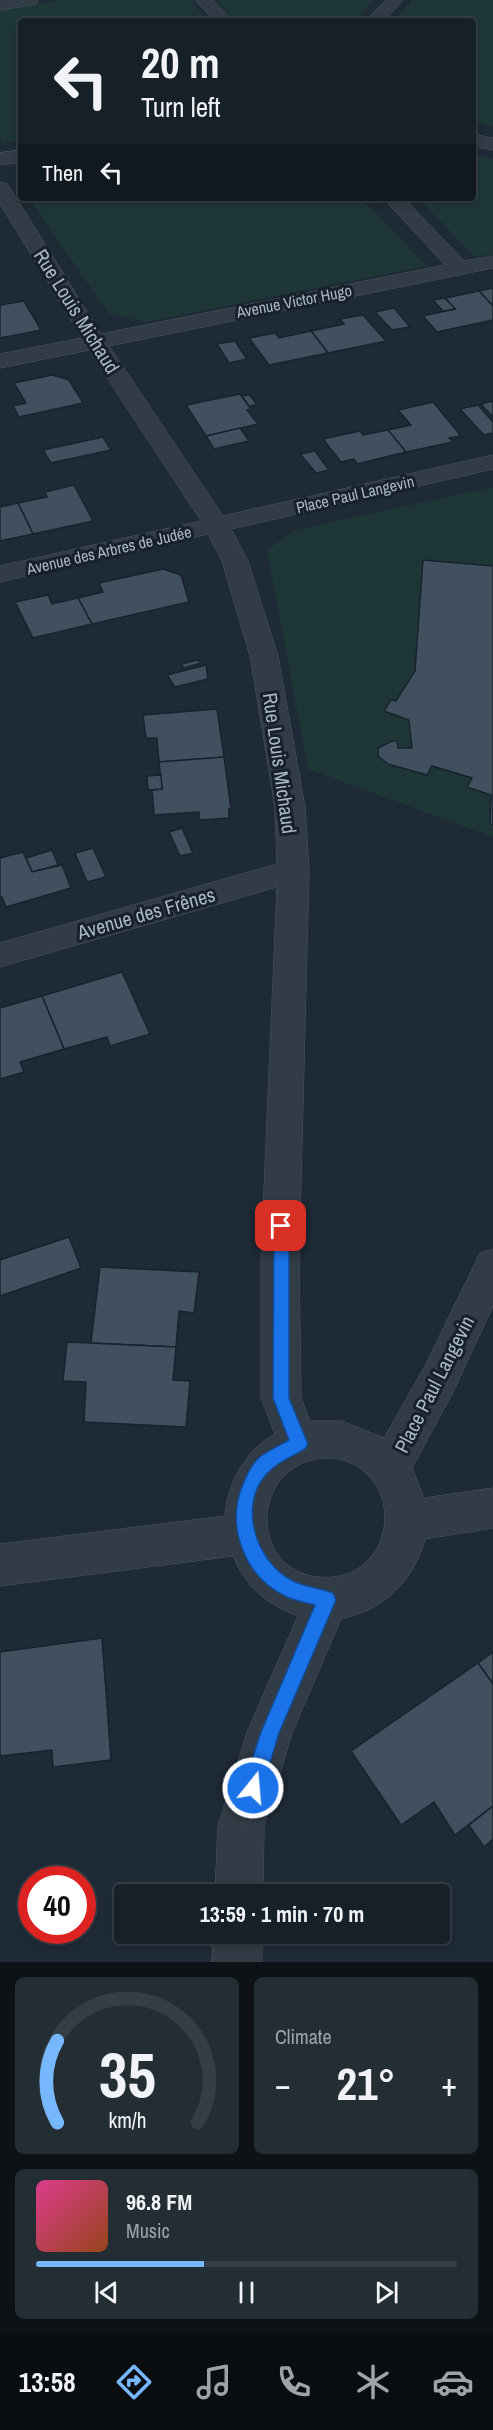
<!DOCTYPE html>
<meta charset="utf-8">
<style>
:root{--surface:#162028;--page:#232d34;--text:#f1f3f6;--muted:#9ea3a8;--line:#353e45;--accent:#76b7fd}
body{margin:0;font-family:"Archivo Narrow",sans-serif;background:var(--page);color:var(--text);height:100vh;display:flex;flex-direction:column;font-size:22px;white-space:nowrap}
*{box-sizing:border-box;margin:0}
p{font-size:20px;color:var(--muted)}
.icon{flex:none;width:33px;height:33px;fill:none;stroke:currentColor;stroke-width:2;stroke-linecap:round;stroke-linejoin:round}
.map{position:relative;height:1962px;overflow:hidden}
.panel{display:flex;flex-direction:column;gap:15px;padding:15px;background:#0c1216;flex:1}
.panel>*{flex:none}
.top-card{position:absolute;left:18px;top:18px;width:458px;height:183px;border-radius:6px;box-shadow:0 3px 9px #0003,0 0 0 2px var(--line);background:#162028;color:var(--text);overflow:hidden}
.speed{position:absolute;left:18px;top:1866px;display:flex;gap:12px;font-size:30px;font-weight:700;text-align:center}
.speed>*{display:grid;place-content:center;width:78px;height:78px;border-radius:50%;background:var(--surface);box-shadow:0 3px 9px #0003,0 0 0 2px var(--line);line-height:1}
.speed .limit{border:9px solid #d22;background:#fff;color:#111}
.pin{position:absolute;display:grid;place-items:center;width:51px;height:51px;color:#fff;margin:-26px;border-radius:12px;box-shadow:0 3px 9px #0006}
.me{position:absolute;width:66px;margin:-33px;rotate:17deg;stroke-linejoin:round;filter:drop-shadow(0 0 4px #0008)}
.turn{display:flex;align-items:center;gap:21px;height:126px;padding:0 24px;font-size:27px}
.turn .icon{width:78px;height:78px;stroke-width:2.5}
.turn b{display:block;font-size:42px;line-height:51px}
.then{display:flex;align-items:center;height:57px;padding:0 24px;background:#0003;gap:12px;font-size:22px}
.big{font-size:45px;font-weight:700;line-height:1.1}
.panel .card{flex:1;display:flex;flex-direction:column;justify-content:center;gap:9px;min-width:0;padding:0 21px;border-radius:9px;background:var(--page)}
.panel .dial{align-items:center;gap:0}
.dial svg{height:156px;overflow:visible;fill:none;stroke:var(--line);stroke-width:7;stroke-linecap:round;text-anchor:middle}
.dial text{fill:var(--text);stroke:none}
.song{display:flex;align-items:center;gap:18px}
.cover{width:72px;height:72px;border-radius:9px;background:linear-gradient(135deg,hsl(330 70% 55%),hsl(20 70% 35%))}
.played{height:6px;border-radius:3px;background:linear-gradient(90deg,var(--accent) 40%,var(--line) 40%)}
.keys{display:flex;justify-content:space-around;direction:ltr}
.heat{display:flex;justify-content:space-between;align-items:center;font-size:33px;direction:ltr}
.panel .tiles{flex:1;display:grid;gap:15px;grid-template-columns:1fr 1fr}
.card:last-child{grid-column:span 2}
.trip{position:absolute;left:114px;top:1884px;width:336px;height:60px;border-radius:6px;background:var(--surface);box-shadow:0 3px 9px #0003,0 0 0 2px var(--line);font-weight:700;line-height:60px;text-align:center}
.dock{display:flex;height:96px;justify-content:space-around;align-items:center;background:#090d10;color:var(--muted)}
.dock .icon{width:42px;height:42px}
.dock .active{color:var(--accent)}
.dock b{font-size:27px;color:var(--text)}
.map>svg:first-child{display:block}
.green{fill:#1f3637}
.building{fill:#40505e;stroke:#19232d;stroke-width:1.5}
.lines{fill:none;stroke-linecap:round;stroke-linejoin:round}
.minor-casing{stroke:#4c5762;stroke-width:1}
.minor{fill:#313c46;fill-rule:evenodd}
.route{fill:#1a73e8;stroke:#114b97;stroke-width:1.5}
.labels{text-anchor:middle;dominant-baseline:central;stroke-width:6;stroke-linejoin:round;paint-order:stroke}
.far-street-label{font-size:16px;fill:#aab7c4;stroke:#17212b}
.street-label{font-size:20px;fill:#aab7c4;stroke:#17212b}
</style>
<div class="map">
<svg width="493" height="1962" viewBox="0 0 493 1962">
<rect width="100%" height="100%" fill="#1e2a36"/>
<g class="green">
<path d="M63,0H190L209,21H21V140L3,143L0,139V9Z"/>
<path d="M216,0H373L356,21H235Z"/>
<path d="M412,0H493V126L473,122L472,21H394Z"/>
<path d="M473,155L493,159V254L475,257L418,198H472Z"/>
<path d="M29,198H360L427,266L145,322L108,313Z"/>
<path d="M493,487V837L308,769L267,550L296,530Z"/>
</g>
<g class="building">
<path d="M493,288V306L479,291Z"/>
<path d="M479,291L493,306V320L437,332L423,316L455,309L445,298Z"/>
<path d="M445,298L455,309L443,311L433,300Z"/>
<path d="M24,301L41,330L0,338V305Z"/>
<path d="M394,308L410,327L392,330L375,312Z"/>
<path d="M363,315L386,341L328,353L311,331L344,324L340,319Z"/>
<path d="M311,331L328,353L269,365L249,338L275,333L279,338Z"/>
<path d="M235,341L247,359L229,363L217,344Z"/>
<path d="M52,375L69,380L83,403L19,417L13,406L26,403L14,383Z"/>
<path d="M240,394L251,409L247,410L258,424L206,436L186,405Z"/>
<path d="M250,395L257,405L249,406L242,396Z"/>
<path d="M493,401V417L481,404Z"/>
<path d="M433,402L461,436L449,438L453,442L406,452L388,430L411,425L398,410Z"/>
<path d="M478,405L493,422V433L484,435L460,409Z"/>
<path d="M240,428L249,441L214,449L206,436Z"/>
<path d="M388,430L406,452L357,464L354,459L341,462L323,439L360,431L363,435Z"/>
<path d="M103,437L111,450L51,463L43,450Z"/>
<path d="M315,451L329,470L316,473L300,454Z"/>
<path d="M74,485L93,521L33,534L18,503L47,497L45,492Z"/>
<path d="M18,503L33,534L0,541V507Z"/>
<path d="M423,560L493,566V825L490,824L491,795L467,787L472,778L432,766L427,775L388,764L378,756V748L392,741H397L398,748H412L409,720L384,711L391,700L396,701L415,671Z"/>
<path d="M163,569L181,575L189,602L92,624L78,598L103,592L99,583Z"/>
<path d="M48,595L52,604L78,598L92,624L33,638L15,602Z"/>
<path d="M198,660L201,663L184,668L181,664Z"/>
<path d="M206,665L208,679L175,687L167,675Z"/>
<path d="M217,709L224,757L159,762L157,738H146L143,715Z"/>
<path d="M224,757L231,809H229V818L199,820V812L154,815L152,790L162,789L159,762Z"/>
<path d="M161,775L162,789L148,790L147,776Z"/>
<path d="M182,828L193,853L180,856L169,832Z"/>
<path d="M93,848L106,877L87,882L75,853Z"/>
<path d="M52,850L58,865L32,872L26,858Z"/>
<path d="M23,852L32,872L62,865L71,888L6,907L2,897L0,898V858Z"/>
<path d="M122,972L150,1034L110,1046L107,1037L64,1049L42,996Z"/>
<path d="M42,996L64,1049L20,1062L24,1072L0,1079V1008Z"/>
<path d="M69,1237L81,1268L0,1296V1260Z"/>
<path d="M100,1267L199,1272L194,1313L179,1311L176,1347L91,1343Z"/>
<path d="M67,1342L176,1347L173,1380L190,1381L186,1427L84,1422L86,1382L63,1381Z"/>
<path d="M102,1638L111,1760L53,1767L52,1750L0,1756V1652Z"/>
<path d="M493,1652V1684L478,1663Z"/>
<path d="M478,1663L493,1684V1806L455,1835L434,1802L401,1825L351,1751Z"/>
<path d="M493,1806V1839L484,1847L469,1825Z"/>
</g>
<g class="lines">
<defs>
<g id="minor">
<path d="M0,0H38L36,4L0,10Z"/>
<path d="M196,0H213L233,21H215Z"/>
<path d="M386,0H403L384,21H366Z"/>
<path d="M472,134L493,138V150L472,146Z"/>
<path d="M21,150V162L0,165V153Z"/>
<path d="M0,182L7,184L10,188L101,334L445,265L383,198H404L464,261L493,256V268L109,346L223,516L493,455V469L231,529L248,561L278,656L305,807L309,871L299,1259L301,1398L310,1421H342L384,1438L425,1366L480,1253L493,1249V1306L453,1392L412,1468L424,1498L493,1488V1528L425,1539C413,1582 385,1609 341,1619L292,1733L264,1826L263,1894H215L218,1826L247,1732L298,1616C266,1604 247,1588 233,1556L0,1586V1544L225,1516C227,1483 246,1450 275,1434L261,1398V1259L277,887L0,967V943L277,864L275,807L250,656L222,561L208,534L0,582V566L201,521L89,350L0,368V354L82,338L0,204ZM334,1458C410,1470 398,1585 318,1577C245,1570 250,1454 334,1458Z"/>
<path d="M214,1934H262V1962H212Z"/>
</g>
</defs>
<use href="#minor" class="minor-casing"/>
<use href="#minor" class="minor"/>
</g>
<path class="route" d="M281,1220L287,1222L289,1226V1398L308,1444L305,1449C295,1455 282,1460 273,1468C235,1498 254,1562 293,1581C305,1587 320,1588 333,1593L336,1600L279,1733L260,1795L253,1798L246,1795L243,1788L261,1732L315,1605C305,1602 294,1601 285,1596C245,1577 226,1527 242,1487C246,1476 252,1463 261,1456C270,1450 280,1445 289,1440L273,1398L274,1226L276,1222Z"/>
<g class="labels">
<g class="far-street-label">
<text transform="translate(294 301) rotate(-11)">Avenue Victor Hugo</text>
<text transform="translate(355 494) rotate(-13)">Place Paul Langevin</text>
<text transform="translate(109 550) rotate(-13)">Avenue des Arbres de Judée</text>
</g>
<g class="street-label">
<text transform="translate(77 311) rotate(58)">Rue Louis Michaud</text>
<text transform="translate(280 763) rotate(82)">Rue Louis Michaud</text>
<text transform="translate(146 913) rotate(-16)">Avenue des Frênes</text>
<text transform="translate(434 1384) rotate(-63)">Place Paul Langevin</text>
</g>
</g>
</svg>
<div class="speed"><div class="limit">40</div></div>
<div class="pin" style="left:281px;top:1226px;background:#d93025"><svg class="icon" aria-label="arrive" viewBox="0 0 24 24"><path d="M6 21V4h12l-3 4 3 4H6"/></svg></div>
<svg class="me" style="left:253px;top:1788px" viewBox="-20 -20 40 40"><circle r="17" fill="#1a73e8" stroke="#fff" stroke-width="3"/><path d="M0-11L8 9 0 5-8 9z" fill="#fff"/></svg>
<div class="trip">13:59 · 1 min · 70 m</div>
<div class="top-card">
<div class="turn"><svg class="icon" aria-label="left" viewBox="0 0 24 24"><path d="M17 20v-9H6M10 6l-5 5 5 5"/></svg><div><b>20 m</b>Turn left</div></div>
<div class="then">Then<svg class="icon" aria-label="left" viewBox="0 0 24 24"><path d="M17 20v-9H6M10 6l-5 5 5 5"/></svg></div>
</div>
</div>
<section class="panel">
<div class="tiles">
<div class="card dial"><svg viewBox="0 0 100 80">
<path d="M14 69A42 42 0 1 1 86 69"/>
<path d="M14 69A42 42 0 0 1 14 27" stroke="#76b7fd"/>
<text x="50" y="56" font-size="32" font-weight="700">35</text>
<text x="50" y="72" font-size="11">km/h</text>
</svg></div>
<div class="card"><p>Climate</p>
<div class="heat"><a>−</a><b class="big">21°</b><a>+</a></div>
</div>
<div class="card">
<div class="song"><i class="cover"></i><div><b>96.8 FM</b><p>Music</p></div></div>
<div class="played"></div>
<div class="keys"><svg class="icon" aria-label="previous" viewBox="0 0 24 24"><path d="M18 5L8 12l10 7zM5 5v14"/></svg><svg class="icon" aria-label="pause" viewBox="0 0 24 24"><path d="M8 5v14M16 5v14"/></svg><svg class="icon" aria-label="next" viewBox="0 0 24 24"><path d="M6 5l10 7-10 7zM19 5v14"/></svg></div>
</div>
</div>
</section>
<nav class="dock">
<b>13:58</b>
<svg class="icon active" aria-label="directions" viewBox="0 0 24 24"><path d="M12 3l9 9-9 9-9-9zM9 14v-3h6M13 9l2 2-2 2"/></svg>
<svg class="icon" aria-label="music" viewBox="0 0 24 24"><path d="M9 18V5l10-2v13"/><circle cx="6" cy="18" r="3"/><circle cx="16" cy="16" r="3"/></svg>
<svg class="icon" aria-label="phone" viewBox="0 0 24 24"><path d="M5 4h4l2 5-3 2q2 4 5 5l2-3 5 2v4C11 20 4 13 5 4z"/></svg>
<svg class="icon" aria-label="climate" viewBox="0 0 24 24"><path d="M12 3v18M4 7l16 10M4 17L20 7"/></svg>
<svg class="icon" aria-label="car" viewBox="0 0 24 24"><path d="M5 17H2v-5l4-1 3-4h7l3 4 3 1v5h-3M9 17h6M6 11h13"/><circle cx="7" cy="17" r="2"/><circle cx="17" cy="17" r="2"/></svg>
</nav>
